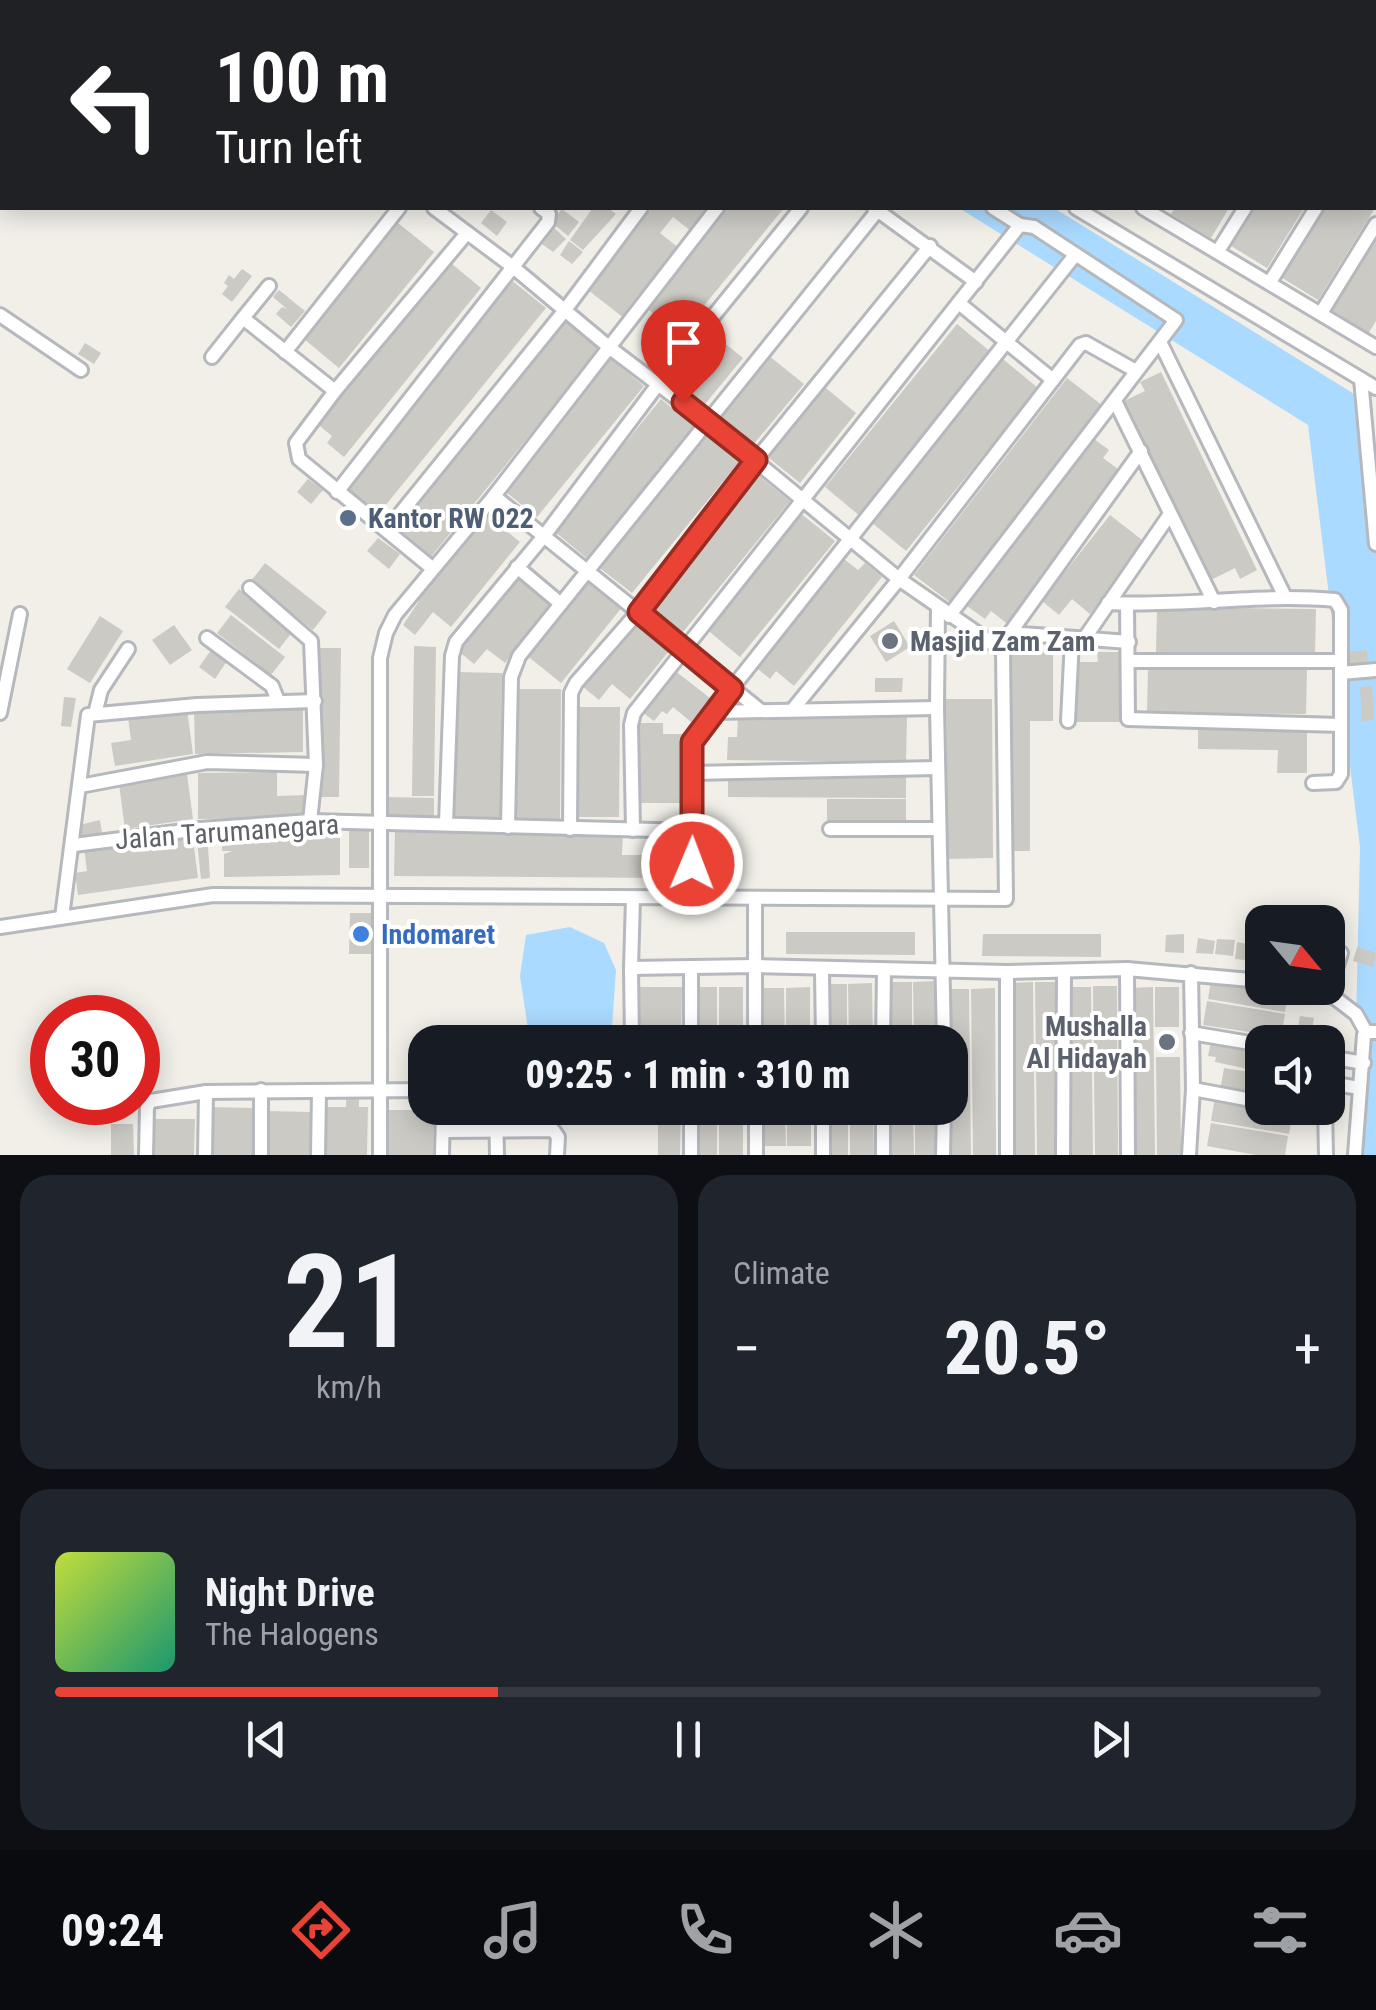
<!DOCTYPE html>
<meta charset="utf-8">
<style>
:root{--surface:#171b24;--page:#20242c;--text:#f1f3f6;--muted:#9ea1a6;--line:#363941;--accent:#ea4335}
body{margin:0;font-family:"Roboto Condensed",sans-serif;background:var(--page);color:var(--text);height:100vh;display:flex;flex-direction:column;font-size:38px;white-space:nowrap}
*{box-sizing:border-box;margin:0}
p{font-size:32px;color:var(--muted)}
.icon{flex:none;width:55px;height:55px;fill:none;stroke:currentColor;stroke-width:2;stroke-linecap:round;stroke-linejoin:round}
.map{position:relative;height:1155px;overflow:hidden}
.sheet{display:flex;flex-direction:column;gap:20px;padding:20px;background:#0d0f14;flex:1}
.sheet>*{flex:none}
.banner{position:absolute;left:0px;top:0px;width:1378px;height:210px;box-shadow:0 5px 25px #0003;background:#202124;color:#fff;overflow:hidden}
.needle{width:65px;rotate:119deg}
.buttons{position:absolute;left:1245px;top:905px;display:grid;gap:20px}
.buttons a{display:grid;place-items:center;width:100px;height:100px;border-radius:20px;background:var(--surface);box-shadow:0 5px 25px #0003;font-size:50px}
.speed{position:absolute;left:30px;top:995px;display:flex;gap:20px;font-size:50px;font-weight:700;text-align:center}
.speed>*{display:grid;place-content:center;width:130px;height:130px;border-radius:50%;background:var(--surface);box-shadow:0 5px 25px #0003;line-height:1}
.speed .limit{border:15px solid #d22;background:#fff;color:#111}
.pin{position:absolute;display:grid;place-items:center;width:85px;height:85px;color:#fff;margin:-102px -42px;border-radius:50% 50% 50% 0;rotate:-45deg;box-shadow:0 0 10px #0007}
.pin .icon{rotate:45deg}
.me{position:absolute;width:110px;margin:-55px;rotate:1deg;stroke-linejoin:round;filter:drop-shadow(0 0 8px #0008)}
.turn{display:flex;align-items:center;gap:35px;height:210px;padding:0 50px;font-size:45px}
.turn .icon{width:130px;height:130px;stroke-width:2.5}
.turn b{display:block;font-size:70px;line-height:85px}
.big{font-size:75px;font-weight:800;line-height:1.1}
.sheet .card{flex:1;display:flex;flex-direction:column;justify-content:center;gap:15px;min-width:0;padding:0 35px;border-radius:30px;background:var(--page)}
.sheet .dial{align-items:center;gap:0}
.dial b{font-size:130px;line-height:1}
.song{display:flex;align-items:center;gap:30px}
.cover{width:120px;height:120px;border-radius:15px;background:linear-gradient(135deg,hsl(70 70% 55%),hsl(160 70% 35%))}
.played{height:10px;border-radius:5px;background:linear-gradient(90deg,var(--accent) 35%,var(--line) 35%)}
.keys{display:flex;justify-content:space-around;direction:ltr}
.heat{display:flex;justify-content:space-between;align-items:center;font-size:55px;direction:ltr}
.sheet .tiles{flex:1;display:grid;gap:20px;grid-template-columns:1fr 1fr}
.card:last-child{grid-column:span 2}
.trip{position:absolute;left:408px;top:1025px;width:560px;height:100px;border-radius:30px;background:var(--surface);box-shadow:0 5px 25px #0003;font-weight:800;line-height:100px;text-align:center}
.tabs{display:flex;height:160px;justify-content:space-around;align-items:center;background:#090b0e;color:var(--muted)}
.tabs .icon{width:70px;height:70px}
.tabs .selected{color:var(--accent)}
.tabs b{font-size:45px;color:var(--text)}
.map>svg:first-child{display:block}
.water{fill:#aadaff}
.building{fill:#cccac5}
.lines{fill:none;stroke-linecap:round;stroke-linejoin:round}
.street-casing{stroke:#b5b8bc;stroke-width:18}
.street{stroke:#fff;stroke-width:12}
.route-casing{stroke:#982c22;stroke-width:25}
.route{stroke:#ea4335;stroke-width:18}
.service-dot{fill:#5c6f8a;stroke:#fff;stroke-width:4}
.worship-dot{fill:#6b7280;stroke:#fff;stroke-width:4}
.shop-dot{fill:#3f7fe0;stroke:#fff;stroke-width:4}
.labels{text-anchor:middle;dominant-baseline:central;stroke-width:8;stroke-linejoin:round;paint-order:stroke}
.service-label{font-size:28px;font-weight:bold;fill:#4e5e75;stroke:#fff;text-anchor:start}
.worship-label{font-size:28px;font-weight:bold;fill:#5b616d;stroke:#fff;text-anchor:start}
.street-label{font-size:28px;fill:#5f6368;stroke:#fff}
.shop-label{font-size:28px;font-weight:bold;fill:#366cbe;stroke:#fff;text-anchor:start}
</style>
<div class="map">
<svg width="1376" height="1155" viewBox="0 0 1376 1155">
<rect width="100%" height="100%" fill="#f1efe8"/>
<g class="water">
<path d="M959,208H1054L1372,405L1376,458V1155H1353L1360,847L1308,425Z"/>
<path d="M570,927L604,943L616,970L611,1042H530L520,976L526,935Z"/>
</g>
<g class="building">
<path d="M608,208L616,214L583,250L570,240L592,209Z"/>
<path d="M652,208H710L691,231L673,217L660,233L679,248L624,318L588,290Z"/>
<path d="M725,208H784L680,335L644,306Z"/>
<path d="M1175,208H1229L1211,238L1171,214Z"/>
<path d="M1250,208H1304L1267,268L1228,244Z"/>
<path d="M1321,208H1375L1318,300L1279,276Z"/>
<path d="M562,209L579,222L568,236L551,222Z"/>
<path d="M491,210L507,222L497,236L481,223Z"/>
<path d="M398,223L434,252L339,368L304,339Z"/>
<path d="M550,224L566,239L553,252L538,241Z"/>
<path d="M1376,233V321L1368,334L1329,310Z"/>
<path d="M569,241L583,252L572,264L560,255Z"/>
<path d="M446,259L481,288L344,457L327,443L332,436L314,421Z"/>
<path d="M242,269L252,276L232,302L222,294L228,286L224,283L229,275L234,279Z"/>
<path d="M510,279L546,308L376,517L341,488Z"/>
<path d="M279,290L305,311L291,327L276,314L282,307L287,309L273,297Z"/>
<path d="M564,320L600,349L430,558L394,529Z"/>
<path d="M957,324L992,353L860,516L825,487Z"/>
<path d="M707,329L743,358L705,404L670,375Z"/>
<path d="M85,343L101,353L94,364L78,354Z"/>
<path d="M768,355L804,384L753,445L718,416Z"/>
<path d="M608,357L644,386L537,517L501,488Z"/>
<path d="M1003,359L1038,388L906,551L871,522Z"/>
<path d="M1161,372L1257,570L1240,579L1235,568L1211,580L1124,401L1145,391L1140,382Z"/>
<path d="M1067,378L1103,406L951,603L914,575Z"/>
<path d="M821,384L856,413L800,483L764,454Z"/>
<path d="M661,399L696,428L589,560L554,531Z"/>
<path d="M703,433L739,462L632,593L596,565Z"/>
<path d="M1091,437L1109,450L1103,458L1122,472L1009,625L991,611L985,619L967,606Z"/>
<path d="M754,472L790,501L683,632L647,604Z"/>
<path d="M308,479L323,490L311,504L297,492Z"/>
<path d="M799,512L835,541L740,657L705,628Z"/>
<path d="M484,513L520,542L451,627L433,612L415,635L403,625L419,601L415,598Z"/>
<path d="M1110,515L1146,543L1090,614L1072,599L1059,615L1042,601Z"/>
<path d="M378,538L400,554L389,569L367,551Z"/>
<path d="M840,556L858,570L865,563L882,577L794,686L776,671L770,679L752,664Z"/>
<path d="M265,563L327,612L313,630L251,581Z"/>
<path d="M520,573L555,602L505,663L487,649L474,664L457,650Z"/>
<path d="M588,577L623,606L561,683L525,654Z"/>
<path d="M239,589L293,631L279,649L225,607Z"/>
<path d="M1157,607L1316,609L1315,655L1156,653Z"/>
<path d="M231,615L285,657L271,675L217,633Z"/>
<path d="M100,616L123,631L90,683L67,669Z"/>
<path d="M638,616L674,645L630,699L612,684L599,700L582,686Z"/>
<path d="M894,621L910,647L886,662L870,636Z"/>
<path d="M174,625L192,650L170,665L152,640Z"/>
<path d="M414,646L436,647L434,796H412Z"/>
<path d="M318,648H341L339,797H316Z"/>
<path d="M211,650L227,661L215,679L199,667Z"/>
<path d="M1367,650L1368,666L1350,668L1349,652Z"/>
<path d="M1007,652H1053V721H1030V851H1007Z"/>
<path d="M1097,652H1120V722H1074V662H1098Z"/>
<path d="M1148,667L1307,668L1306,714L1147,713Z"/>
<path d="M674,670L710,698L691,722L673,707L667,714L662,711L654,721L641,711Z"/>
<path d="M456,672L502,673L500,822H454Z"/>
<path d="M875,678H903L902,692H875Z"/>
<path d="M1372,686L1374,720L1362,721L1360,687Z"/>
<path d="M516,689H561L560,819H514Z"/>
<path d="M64,697L76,698L71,727L61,726Z"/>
<path d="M946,699H992L993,858L947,859Z"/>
<path d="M303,706V752L195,754L194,708Z"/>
<path d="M574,707H620L619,817H573Z"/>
<path d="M187,709L193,754L115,766L111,743L131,740L128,717Z"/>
<path d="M738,714L907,716L906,762L727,760L728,737H737Z"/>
<path d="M640,723H663V734H686L685,803H639Z"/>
<path d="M1198,726L1307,727V773H1277L1278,750L1198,749Z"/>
<path d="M277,772V796L306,795V818L198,819V773Z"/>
<path d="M187,774L193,819L125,829L119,784Z"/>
<path d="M728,775H906V798L728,797Z"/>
<path d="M388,797L434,798V817H388Z"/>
<rect x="827" y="799" width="79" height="23"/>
<path d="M100,820L102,833L81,837L79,825Z"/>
<path d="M340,829V875L224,877V854L232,851H222V833L231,830Z"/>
<path d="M395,830L623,832L622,855H661V878L394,876Z"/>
<path d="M207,831L210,878L201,879L196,832Z"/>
<rect x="349" y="831" width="20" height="37"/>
<path d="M192,832L198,878L78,895L75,873L87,871L84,847Z"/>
<path d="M350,913H372V954H349Z"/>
<path d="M786,932H915V955L786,954Z"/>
<path d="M983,934H1101V957L982,956Z"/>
<path d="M1184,934V953L1165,952L1166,935Z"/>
<path d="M1198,938L1215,941L1213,954L1196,953Z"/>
<path d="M1217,939L1235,940L1233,956L1215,954Z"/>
<path d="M1237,942L1262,947V962L1235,959Z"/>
<path d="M1357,947L1376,953L1373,967L1353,961Z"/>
<path d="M1212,976L1262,984V988H1289L1285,1012L1208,999Z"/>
<path d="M937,981L938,1042H914L913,982Z"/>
<rect x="888" y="982" width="24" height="60"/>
<path d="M1033,982L1035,1155H1011L1009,983Z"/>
<path d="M1035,982H1059L1061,1155H1037Z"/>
<path d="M872,983L873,1042H849L848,984Z"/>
<rect x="823" y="984" width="24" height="58"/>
<path d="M1093,986H1117L1118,1155H1095Z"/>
<path d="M636,987H682L681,1042H635Z"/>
<rect x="693" y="987" width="24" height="55"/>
<rect x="719" y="987" width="24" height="55"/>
<path d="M810,987V1042H786V988Z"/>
<path d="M1067,987H1091L1093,1155H1069Z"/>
<path d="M1153,987L1155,1155H1131L1129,988Z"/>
<rect x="1155" y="987" width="24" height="40"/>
<path d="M760,988H784L785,1042H761Z"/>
<path d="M995,988L996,1155H973L971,989Z"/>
<path d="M945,989H969L971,1155H947L950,1042Z"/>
<path d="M1207,1001L1285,1014L1281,1037L1203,1025Z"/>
<path d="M1300,1016L1314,1018L1311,1037L1297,1035Z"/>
<rect x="1159" y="1034" width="17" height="17"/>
<path d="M1211,1042L1262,1047V1072L1215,1062L1216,1057L1208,1056Z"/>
<path d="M1156,1057H1180L1181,1155H1157Z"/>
<path d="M1224,1068L1262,1074V1098L1220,1091Z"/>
<path d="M346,1096H359V1107H368L367,1155H322V1107H346Z"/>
<path d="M1215,1097L1293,1111L1289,1134L1211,1121Z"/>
<path d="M208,1107L254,1108V1155H208Z"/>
<path d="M658,1108H681L680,1155H658Z"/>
<rect x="693" y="1108" width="24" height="47"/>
<rect x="719" y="1108" width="24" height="47"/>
<path d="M761,1108H785L786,1146H762Z"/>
<rect x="787" y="1108" width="24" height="38"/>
<rect x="824" y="1108" width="24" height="47"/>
<path d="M850,1108H873L874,1155H850Z"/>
<path d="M889,1108H913L914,1155H889Z"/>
<rect x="915" y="1108" width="24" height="47"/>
<path d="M388,1110H434L433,1155H388Z"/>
<path d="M265,1111L311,1112L310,1155H265Z"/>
<path d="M149,1119H195L194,1155H149Z"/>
<path d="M1211,1123L1288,1136L1285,1155H1256L1207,1146Z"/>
<path d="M111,1124H133L134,1155H111Z"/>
</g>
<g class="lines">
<defs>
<g id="street">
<path d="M171,0L174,2"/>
<path d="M671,0L676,2"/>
<path d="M738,0L742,2"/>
<path d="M803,0L807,2"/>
<path d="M1049,0L1053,2"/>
<path d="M1202,0L1206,2"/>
<path d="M1324,0L1328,2"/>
<path d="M37,2L38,0"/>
<path d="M646,2L649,0"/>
<path d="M875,2L877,0"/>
<path d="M948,2L949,0"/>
<path d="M1021,2L1022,0"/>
<path d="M1089,2L1091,0"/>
<path d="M1225,2L1227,0"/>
<path d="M1375,19L1376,18"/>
<path d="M1375,31H1376"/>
<path d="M0,78L2,73"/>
<path d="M1375,112L1376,111"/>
<path d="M1375,197H1376"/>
<path d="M434,208L513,267L610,348L708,422L899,579L1003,651L1010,633L1129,642"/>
<path d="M874,208L976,282"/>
<path d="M1076,208L1361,379"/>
<path d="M1143,208L1376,347"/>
<path d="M1218,251L1245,208"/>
<path d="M1270,282L1316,208"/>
<path d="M269,286L243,318L335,391"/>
<path d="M960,304L1053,380"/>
<path d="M1321,313L1376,224"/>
<path d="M0,315L81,370"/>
<path d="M1160,342L1285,597"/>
<path d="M285,352L399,208"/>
<path d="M212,357L243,318"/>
<path d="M1376,388L1361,379L1376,544"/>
<path d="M1115,401L1214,602"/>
<path d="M337,492L548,222L549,214L541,208"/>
<path d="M494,496L761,711"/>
<path d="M387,530L565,310L641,208"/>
<path d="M517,567L561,604"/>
<path d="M432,568L299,459L296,443L335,391L467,233"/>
<path d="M250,588L311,641L316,765L310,821"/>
<path d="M1108,603C1184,607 1260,593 1335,600L1341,610V774L1336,782L1313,783"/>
<path d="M1127,604L1128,719L1341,725"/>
<path d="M938,607L937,708L944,1042"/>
<path d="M949,616L1176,320L1034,227L1020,225L993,208"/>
<path d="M1010,633L1141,451"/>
<path d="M207,638L272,686L278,701"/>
<path d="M1084,639L1170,514"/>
<path d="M1129,661H1341"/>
<path d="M1341,673L1376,670"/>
<path d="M794,708L899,579L1080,345L1086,343L1136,371"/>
<path d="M714,712L937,708"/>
<path d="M0,713L20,614"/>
<path d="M95,714L101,690L128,649"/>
<path d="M1068,721L1072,639"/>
<path d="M691,773L938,768"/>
<path d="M80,786L207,762L316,765"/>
<path d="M446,824L452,656L456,642L544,536L659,383L801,208"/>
<path d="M508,827L511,677L519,656L878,210"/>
<path d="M570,829L571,693L576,683L639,611L755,461L930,246"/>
<path d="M830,829H939"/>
<path d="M633,830L631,725L634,713L1020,225"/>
<path d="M74,845L200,829L310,821L694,831"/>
<path d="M633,898L631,968L755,966L1007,972L1127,969L1262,981"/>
<path d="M691,898L694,831L692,742L698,731L1075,255"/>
<path d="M755,898V1042"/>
<path d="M62,917L88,715L197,705L315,701"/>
<path d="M0,927L213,895L1006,899L1003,651"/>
<path d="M631,968L632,1042"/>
<path d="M1127,969L1128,1155"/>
<path d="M822,970L823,1042"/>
<path d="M1322,988L1356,1014L1366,1032"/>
<path d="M1335,997L1333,978L1341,953"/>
<path d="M1191,1033L1262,1045"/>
<path d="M691,1042V968"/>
<path d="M883,1042L884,970"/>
<path d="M1328,1057L1364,1063"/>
<path d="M1328,1083L1360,1088"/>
<path d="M1193,1089L1262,1102"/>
<path d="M496,1108L497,1155"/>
<path d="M756,1108V1155"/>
<path d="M823,1108V1155"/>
<path d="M1293,1108L1301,1109"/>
<path d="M1325,1108L1326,1155"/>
<path d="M443,1131L553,1130L558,1137L557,1155"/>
<path d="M146,1155L147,1107L151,1101L206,1092L425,1090"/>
<path d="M205,1155L206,1092"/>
<path d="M261,1155V1090"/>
<path d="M318,1155L319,1091"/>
<path d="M380,1155V658L386,633L395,615L494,496L717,208"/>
<path d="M442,1155L443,1108"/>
<path d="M691,1155V1108"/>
<path d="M883,1155V1108"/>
<path d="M943,1155L944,1108"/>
<path d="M1007,1155V972"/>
<path d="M1063,1155L1064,971"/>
<path d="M1189,1155L1193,1089L1191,973"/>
<path d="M1355,1155L1364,1035L1366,1032H1376"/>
</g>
</defs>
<use href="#street" class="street-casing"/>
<use href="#street" class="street"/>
</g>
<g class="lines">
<defs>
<path id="route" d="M683,402L756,460L639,612L732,689L692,742V864"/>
</defs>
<use href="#route" class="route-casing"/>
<use href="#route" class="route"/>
</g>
<circle class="service-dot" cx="348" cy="518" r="10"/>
<g class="worship-dot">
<circle cx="890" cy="641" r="10"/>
<circle cx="1167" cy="1042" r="10"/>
</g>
<circle class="shop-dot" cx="361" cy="934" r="10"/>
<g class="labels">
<g class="service-label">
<text x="368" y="518">Kantor RW 022</text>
</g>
<g class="worship-label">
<text x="910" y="641">Masjid Zam Zam</text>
<text x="1147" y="1026" text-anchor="end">Mushalla<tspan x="1147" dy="32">Al Hidayah</tspan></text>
</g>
<g class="street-label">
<text transform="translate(227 832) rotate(-4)">Jalan Tarumanegara</text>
</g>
<g class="shop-label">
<text x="381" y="934">Indomaret</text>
</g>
</g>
</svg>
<div class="buttons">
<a><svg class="needle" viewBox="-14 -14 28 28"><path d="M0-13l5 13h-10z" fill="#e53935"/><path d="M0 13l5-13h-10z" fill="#9ea1a6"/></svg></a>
<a><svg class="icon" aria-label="sound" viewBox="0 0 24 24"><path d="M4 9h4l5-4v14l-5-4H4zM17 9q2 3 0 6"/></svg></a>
</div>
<div class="speed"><div class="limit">30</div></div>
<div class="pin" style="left:683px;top:402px;background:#d93025"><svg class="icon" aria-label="arrive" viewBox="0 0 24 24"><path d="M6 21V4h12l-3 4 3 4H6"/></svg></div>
<svg class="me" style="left:692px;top:864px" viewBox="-20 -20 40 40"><circle r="17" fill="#ea4335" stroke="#fff" stroke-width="3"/><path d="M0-11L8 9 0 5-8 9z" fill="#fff"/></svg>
<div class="trip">09:25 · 1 min · 310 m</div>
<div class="banner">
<div class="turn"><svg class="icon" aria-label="left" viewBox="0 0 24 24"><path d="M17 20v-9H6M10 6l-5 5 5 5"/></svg><div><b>100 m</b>Turn left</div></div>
</div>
</div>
<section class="sheet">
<div class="tiles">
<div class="card dial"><b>21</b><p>km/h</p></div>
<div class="card"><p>Climate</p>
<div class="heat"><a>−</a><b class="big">20.5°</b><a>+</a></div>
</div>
<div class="card">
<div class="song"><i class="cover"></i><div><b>Night Drive</b><p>The Halogens</p></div></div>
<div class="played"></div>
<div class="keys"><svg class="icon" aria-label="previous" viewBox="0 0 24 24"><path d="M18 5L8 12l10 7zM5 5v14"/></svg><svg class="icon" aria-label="pause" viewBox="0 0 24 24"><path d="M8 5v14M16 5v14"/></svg><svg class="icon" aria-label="next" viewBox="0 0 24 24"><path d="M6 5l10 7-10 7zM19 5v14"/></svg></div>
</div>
</div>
</section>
<nav class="tabs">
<b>09:24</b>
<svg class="icon selected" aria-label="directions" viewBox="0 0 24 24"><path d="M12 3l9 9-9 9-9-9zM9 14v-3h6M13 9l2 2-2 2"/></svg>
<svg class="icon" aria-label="music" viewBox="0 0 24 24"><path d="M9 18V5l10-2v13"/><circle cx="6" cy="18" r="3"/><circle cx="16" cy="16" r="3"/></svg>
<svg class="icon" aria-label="phone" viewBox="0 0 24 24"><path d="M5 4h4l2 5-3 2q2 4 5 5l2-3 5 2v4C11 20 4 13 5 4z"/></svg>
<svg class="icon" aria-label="climate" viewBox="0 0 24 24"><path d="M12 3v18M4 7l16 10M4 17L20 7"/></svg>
<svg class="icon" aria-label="car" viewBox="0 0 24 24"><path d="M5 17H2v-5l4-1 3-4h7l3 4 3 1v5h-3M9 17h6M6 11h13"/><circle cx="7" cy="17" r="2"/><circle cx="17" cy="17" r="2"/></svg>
<svg class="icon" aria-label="filters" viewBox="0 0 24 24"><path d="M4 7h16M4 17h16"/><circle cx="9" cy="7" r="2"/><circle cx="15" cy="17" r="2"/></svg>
</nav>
